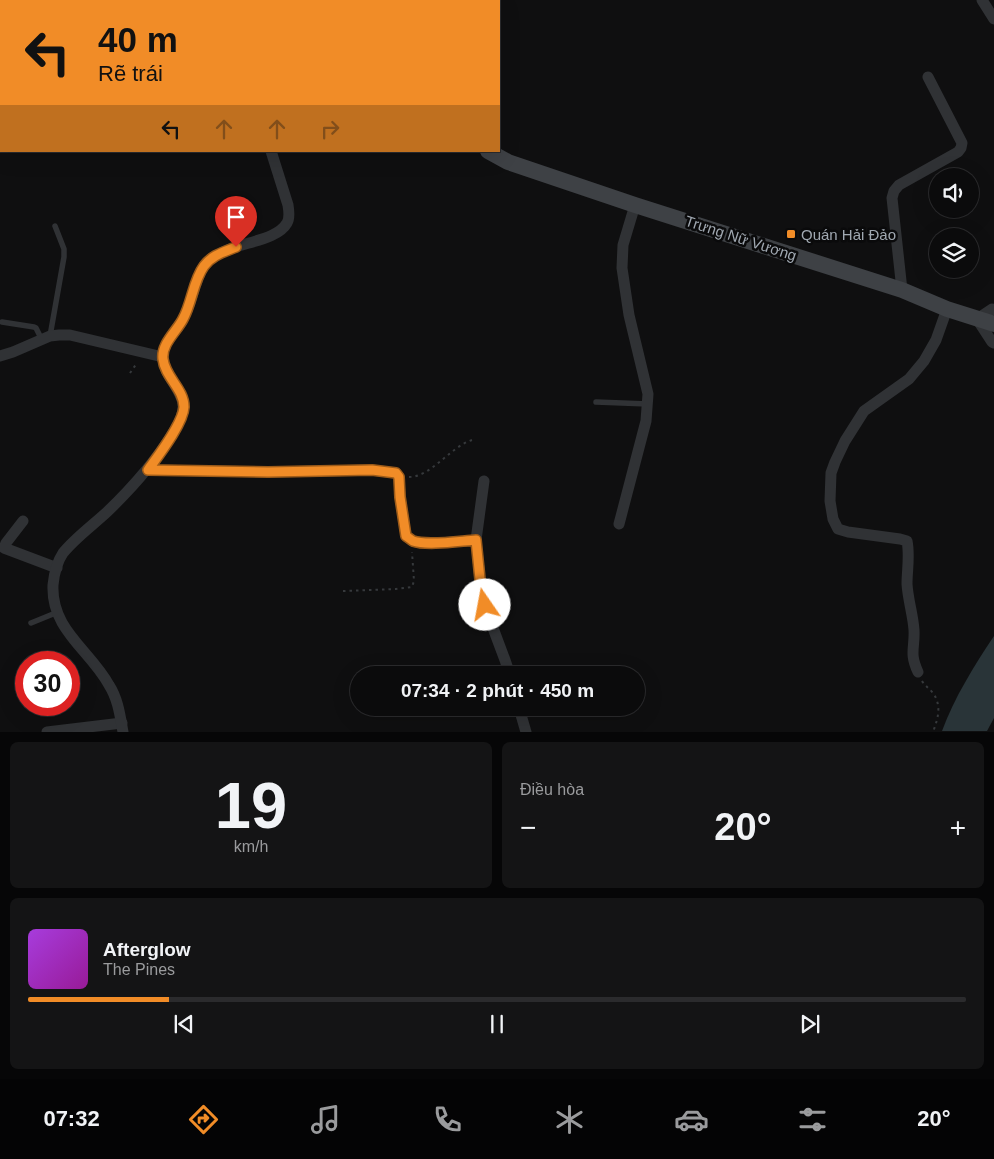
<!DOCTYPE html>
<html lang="vi">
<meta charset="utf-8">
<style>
:root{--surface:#0b0b0c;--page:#141415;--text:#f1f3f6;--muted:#9a9b9d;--line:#2b2b2d;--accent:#f18c27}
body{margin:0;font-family:Helvetica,sans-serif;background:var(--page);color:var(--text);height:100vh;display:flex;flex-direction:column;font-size:19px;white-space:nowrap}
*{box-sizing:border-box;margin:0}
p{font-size:16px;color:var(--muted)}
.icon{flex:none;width:28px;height:28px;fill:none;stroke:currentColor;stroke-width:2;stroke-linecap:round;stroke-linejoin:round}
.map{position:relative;height:732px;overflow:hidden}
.side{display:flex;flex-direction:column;gap:10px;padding:10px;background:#060607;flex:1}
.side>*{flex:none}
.banner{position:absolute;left:0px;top:0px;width:500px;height:152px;box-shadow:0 5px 20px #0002,0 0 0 1px var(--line);background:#f18c27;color:#111;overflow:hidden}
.buttons{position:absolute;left:929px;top:168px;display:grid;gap:10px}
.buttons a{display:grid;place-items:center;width:50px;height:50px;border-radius:50%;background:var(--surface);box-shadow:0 5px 20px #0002,0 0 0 1px var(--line);font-size:25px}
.speed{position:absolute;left:15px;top:651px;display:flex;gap:10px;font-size:25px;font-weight:700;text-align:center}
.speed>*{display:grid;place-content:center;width:65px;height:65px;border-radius:50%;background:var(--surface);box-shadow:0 5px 20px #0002,0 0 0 1px var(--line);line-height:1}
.speed .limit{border:8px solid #d22;background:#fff;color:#111}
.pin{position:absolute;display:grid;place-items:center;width:42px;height:42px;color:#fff;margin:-51px -21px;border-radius:50% 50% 50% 0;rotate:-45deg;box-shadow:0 0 5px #0007}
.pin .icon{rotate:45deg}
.me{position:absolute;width:55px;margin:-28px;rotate:348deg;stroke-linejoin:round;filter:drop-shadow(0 0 4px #0008)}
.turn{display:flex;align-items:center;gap:18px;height:105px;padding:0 15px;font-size:22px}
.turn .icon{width:65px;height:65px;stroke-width:2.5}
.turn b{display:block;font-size:35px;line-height:42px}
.lanes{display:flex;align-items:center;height:48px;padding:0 15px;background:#0003;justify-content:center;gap:25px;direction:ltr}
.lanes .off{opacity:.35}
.big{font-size:38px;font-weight:800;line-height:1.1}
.side .tile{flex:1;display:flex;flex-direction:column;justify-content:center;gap:8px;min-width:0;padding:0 18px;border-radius:8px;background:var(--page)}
.side .dial{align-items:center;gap:0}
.dial b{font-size:65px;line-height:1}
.song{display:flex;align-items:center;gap:15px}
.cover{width:60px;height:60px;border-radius:8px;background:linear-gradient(135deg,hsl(280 70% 55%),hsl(300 70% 35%))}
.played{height:5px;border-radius:2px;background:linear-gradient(90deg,var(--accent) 15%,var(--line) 15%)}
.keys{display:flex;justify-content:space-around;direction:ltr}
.heat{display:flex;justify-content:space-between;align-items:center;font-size:28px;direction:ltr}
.side .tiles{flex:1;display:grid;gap:10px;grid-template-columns:1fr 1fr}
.tile:last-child{grid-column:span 2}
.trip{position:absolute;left:350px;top:666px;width:295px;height:50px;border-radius:25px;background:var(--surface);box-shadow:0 5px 20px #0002,0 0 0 1px var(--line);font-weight:800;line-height:50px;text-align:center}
.tabs{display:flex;height:80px;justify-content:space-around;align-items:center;background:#040405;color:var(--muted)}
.tabs .icon{width:35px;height:35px}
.tabs .on{color:var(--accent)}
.tabs b{font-size:22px;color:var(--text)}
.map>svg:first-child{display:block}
.water{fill:#293438}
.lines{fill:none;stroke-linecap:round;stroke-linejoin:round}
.path{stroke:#36393c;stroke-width:2;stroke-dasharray:2.5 4;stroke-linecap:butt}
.lane{stroke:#303235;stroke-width:5.5}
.street{stroke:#303235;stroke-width:11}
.secondary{stroke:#3e4145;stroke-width:16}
.route-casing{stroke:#9d5b19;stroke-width:12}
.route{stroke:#f18c27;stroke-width:9}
.poi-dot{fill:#f18c27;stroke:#0a0a0b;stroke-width:2}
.labels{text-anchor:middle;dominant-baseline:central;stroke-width:5;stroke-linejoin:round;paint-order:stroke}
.poi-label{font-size:15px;fill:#a0a8b1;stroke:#0a0a0b;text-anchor:start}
.street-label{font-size:15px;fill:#a0a8b1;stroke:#0a0a0b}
</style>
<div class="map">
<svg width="994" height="732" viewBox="0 0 994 732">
<rect width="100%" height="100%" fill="#0f0f10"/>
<path class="water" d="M994,636V718L987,731H942C954,698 974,666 994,636Z"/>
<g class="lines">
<g class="path">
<path d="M130,373L137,363"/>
<path d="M409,477C431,477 450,447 472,440"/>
<path d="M343,591L396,589L412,587L414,581L412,552"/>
<path d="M922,681C925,686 929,688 933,693C942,706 938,718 933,732"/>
</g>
<g class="lane">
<path d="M32,1V0"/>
<path d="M0,58H1"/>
<path d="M2,322L34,327L36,328L42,340"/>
<path d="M50,336L64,257V249L55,226"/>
<path d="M596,402L648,404"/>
<path d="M31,623L58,612"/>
</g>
<g class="street">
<path d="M982,0L994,19"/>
<path d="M419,1L420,0"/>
<path d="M902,290L892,198L894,191L899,185L958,152L961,148L962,143L928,77"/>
<path d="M994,310L992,309L977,319L992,342L994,343"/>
<path d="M0,356L13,352L50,336L59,335H70L163,357"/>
<path d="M148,470L268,472L372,470L396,473L399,477L400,497L406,536C409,538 410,539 413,541C426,546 461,541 476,540"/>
<path d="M484,481L476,540L481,589L490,620L505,660L510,675"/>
<path d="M23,521L6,543L4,548L57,568"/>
<path d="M619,524L646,421L648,394L629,315L622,268L623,245L635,205"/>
<path d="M918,672C909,653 915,648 914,630C913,615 908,600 907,584C907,570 910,555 907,541L900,539L848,532L838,529L833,519L830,501L831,473L835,462L845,441L864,411L909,379L924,361L936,340L947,309"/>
<path d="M519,708L526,732"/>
<path d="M47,732L122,723"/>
<path d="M123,732C120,715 118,699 109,685C90,650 51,630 53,585C54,575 57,562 63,553C75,538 93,525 107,512C133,487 156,461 174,431C190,406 183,398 169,376C166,370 163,365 163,358C162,343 177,331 183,319C192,303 194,285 202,269C217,241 274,246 287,223C290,218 289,211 288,205L271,151"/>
</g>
<g class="secondary">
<path d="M301,0L302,1"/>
<path d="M488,151L508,162L635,205L902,290L947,309L994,324"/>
</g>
</g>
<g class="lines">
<defs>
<path id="route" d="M236,247C224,252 212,255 204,266C193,281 192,303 183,319C177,331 161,344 163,359C165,377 184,389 184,407C183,424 158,456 148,470L268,472L372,470L396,473L399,477L400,497L406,536C409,538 410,539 413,541C427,546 460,541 476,540L481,589L485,605"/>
</defs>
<use href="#route" class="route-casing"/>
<use href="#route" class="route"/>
</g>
<rect class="poi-dot" x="786" y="229" width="10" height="10" rx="2.5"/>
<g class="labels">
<g class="poi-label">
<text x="801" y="234">Quán Hải Đảo</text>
</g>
<g class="street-label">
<text transform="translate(741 238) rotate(18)">Trưng Nữ Vương</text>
</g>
</g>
</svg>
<div class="buttons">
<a><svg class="icon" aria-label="sound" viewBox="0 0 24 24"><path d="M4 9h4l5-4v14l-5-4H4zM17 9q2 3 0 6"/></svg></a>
<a><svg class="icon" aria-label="layers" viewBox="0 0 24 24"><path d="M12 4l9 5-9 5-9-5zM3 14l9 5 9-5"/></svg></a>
</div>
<div class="speed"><div class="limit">30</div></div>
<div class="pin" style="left:236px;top:247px;background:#d93025"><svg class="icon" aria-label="arrive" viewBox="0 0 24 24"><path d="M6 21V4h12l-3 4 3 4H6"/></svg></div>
<svg class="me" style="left:485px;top:605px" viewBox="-20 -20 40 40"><circle r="19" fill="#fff"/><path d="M0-13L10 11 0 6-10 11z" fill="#f18c27"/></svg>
<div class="trip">07:34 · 2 phút · 450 m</div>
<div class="banner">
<div class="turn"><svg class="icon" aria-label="left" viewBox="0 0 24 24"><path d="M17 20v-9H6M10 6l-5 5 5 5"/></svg><div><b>40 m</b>Rẽ trái</div></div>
<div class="lanes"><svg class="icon" aria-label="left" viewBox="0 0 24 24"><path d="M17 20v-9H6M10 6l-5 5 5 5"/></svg><svg class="icon off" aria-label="ahead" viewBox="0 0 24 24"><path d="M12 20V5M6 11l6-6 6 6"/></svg><svg class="icon off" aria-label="ahead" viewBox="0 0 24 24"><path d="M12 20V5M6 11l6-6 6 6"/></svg><svg class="icon off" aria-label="right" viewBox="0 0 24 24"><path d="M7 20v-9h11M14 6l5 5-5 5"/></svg></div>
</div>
</div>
<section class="side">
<div class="tiles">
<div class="tile dial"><b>19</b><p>km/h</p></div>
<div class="tile"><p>Điều hòa</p>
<div class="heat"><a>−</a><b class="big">20°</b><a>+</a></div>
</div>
<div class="tile">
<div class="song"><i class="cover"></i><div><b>Afterglow</b><p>The Pines</p></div></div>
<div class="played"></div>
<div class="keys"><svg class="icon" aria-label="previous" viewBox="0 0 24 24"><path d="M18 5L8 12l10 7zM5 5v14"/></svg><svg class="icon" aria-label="pause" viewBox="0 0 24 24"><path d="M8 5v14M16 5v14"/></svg><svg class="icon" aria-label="next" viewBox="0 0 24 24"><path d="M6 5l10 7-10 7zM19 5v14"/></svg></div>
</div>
</div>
</section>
<nav class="tabs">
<b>07:32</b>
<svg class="icon on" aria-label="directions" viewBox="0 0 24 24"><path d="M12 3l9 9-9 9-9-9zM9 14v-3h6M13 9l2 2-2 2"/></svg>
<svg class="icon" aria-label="music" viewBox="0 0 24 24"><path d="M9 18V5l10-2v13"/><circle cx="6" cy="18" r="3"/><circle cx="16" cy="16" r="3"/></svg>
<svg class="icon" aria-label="phone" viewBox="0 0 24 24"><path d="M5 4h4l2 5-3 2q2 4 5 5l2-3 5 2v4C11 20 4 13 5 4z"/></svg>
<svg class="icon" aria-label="climate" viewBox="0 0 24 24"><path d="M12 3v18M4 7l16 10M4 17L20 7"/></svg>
<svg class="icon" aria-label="car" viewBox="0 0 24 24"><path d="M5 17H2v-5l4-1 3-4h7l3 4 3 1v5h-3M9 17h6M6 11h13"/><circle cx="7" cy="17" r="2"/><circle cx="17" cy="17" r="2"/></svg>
<svg class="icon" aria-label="filters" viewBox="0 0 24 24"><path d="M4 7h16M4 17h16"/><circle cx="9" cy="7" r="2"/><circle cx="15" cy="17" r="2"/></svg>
<b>20°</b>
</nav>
